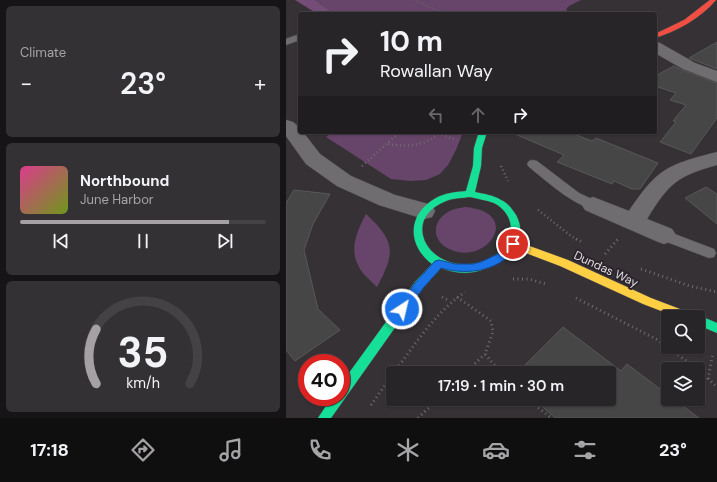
<!DOCTYPE html>
<meta charset="utf-8">
<style>
:root{--surface:#282528;--page:#343134;--text:#f1f3f6;--muted:#a5a5a8;--line:#444245;--accent:#a4a0a4}
body{margin:0;font-family:"DM Sans",sans-serif;background:var(--page);color:var(--text);height:100vh;display:flex;flex-direction:column;font-size:15px;white-space:nowrap}
*{box-sizing:border-box;margin:0}
p{font-size:13px;color:var(--muted)}
.icon{flex:none;width:22px;height:22px;fill:none;stroke:currentColor;stroke-width:2;stroke-linecap:round;stroke-linejoin:round}
.map{position:relative;flex:1;overflow:hidden}
.details{display:flex;flex-direction:column;gap:6px;padding:6px;background:#161416;width:286px}
.details>*{flex:none}
.hud{position:absolute;left:12px;top:12px;width:359px;height:122px;border-radius:4px;box-shadow:0 1px 3px #0004,0 0 0 1px var(--line);background:#282528;color:var(--text);overflow:hidden}
.fabs{position:absolute;left:375px;top:310px;display:grid;gap:8px}
.fabs a{display:grid;place-items:center;width:44px;height:44px;border-radius:4px;background:var(--surface);box-shadow:0 1px 3px #0004,0 0 0 1px var(--line);font-size:20px}
.speed{position:absolute;left:12px;top:354px;display:flex;gap:8px;font-size:20px;font-weight:700;text-align:center}
.speed>*{display:grid;place-content:center;width:52px;height:52px;border-radius:50%;background:var(--surface);box-shadow:0 1px 3px #0004,0 0 0 1px var(--line);line-height:1}
.speed .limit{border:6px solid #d22;background:#fff;color:#111}
.pin{position:absolute;display:grid;place-items:center;width:34px;height:34px;color:#fff;margin:-17px;border:2px solid #fff;border-radius:50%;box-shadow:0 1px 4px #0007}
.me{position:absolute;width:44px;margin:-22px;rotate:35deg;stroke-linejoin:round;filter:drop-shadow(0 0 3px #0008)}
.turn{display:flex;align-items:center;gap:14px;height:84px;padding:0 16px;font-size:18px}
.turn .icon{width:52px;height:52px;stroke-width:2.5}
.turn b{display:block;font-size:28px;line-height:34px}
.lanes{display:flex;align-items:center;height:38px;padding:0 16px;background:#0003;justify-content:center;gap:20px;direction:ltr}
.lanes .off{opacity:.35}
.big{font-size:30px;font-weight:600;line-height:1.1}
.details .tile{flex:1;display:flex;flex-direction:column;justify-content:center;gap:6px;min-width:0;padding:0 14px;border-radius:6px;background:var(--page)}
.details .dial{align-items:center;gap:0}
.dial svg{height:104px;overflow:visible;fill:none;stroke:var(--line);stroke-width:7;stroke-linecap:round;text-anchor:middle}
.dial text{fill:var(--text);stroke:none}
.song{display:flex;align-items:center;gap:12px}
.cover{width:48px;height:48px;border-radius:6px;background:linear-gradient(135deg,hsl(330 70% 55%),hsl(80 70% 35%))}
.played{height:4px;border-radius:2px;background:linear-gradient(90deg,var(--accent) 85%,var(--line) 85%)}
.keys{display:flex;justify-content:space-around;direction:ltr}
.heat{display:flex;justify-content:space-between;align-items:center;font-size:22px;direction:ltr}
.trip{position:absolute;left:100px;top:366px;width:230px;height:40px;border-radius:4px;background:var(--surface);box-shadow:0 1px 3px #0004,0 0 0 1px var(--line);font-weight:600;line-height:40px;text-align:center}
.menu{display:flex;height:64px;justify-content:space-around;align-items:center;background:#100f10;color:var(--muted)}
.menu .icon{width:28px;height:28px}
.menu .selected{color:var(--accent)}
.menu b{font-size:18px;color:var(--text)}
main{display:flex;flex:1;min-height:0}
.map>svg:first-child{display:block}
.green{fill:#674469}
.forest{fill:#754c77}
.building{fill:#474647;stroke:#585858}
.lines{fill:none;stroke-linecap:round;stroke-linejoin:round}
.lane-casing{stroke:#535053;stroke-width:1}
.street-casing{stroke:#535053;stroke-width:1}
.fast-casing{stroke:#535053;stroke-width:1}
.slow-casing{stroke:#535053;stroke-width:1}
.jam-casing{stroke:#535053;stroke-width:1}
.path-far2{stroke:#6f6c6f;stroke-width:2;stroke-dasharray:0.5 2;stroke-linecap:butt}
.path-far1{stroke:#6f6c6f;stroke-width:2.5;stroke-dasharray:1 3;stroke-linecap:butt}
.path{stroke:#6f6c6f;stroke-width:3;stroke-dasharray:1 3.5;stroke-linecap:butt}
.lane{fill:#706d70;fill-rule:evenodd}
.street{fill:#706d70;fill-rule:evenodd}
.fast{fill:#16e098;fill-rule:evenodd}
.slow{fill:#ffcf43;fill-rule:evenodd}
.jam{fill:#f24e42;fill-rule:evenodd}
.route{fill:#1a73e8;stroke:#114b97}
.labels{text-anchor:middle;dominant-baseline:central;stroke-width:4;stroke-linejoin:round;paint-order:stroke}
.street-label{font-size:12px;fill:#dfdbdf;stroke:#2c262c}
</style>
<main>
<section class="details">
<div class="tile"><p>Climate</p>
<div class="heat"><a>−</a><b class="big">23°</b><a>+</a></div>
</div>
<div class="tile">
<div class="song"><i class="cover"></i><div><b>Northbound</b><p>June Harbor</p></div></div>
<div class="played"></div>
<div class="keys"><svg class="icon" aria-label="previous" viewBox="0 0 24 24"><path d="M18 5L8 12l10 7zM5 5v14"/></svg><svg class="icon" aria-label="pause" viewBox="0 0 24 24"><path d="M8 5v14M16 5v14"/></svg><svg class="icon" aria-label="next" viewBox="0 0 24 24"><path d="M6 5l10 7-10 7zM19 5v14"/></svg></div>
</div>
<div class="tile dial"><svg viewBox="0 0 100 80">
<path d="M14 69A42 42 0 1 1 86 69"/>
<path d="M14 69A42 42 0 0 1 14 27" stroke="#a4a0a4"/>
<text x="50" y="56" font-size="32" font-weight="700">35</text>
<text x="50" y="72" font-size="11">km/h</text>
</svg></div>
</section>
<div class="map">
<svg width="431" height="418" viewBox="0 0 431 418">
<rect width="100%" height="100%" fill="#353135"/>
<g class="green">
<path d="M29,0H295L283,6L280,9L283,14H49Z"/>
<path d="M47,132H177L170,150L162,165L154,174L140,180L124,181L105,179L40,137Z"/>
<path d="M180,207C239,213 199,269 161,248C145,239 147,220 162,212C168,208 174,208 180,207Z"/>
<path d="M80,214C109,241 110,252 91,287C85,281 75,273 72,265C63,248 72,229 80,214Z"/>
</g>
<path class="forest" d="M9,0H29L49,14L30,13Z"/>
<g class="building">
<path d="M431,42V69L403,58Z"/>
<path d="M388,66L396,70L431,83V118L405,154L374,142L390,122L387,121L400,105L384,100L390,93L369,86V76Z"/>
<path d="M224,132H283L306,141L310,138L372,163L354,189H346L328,181L326,184L271,162L278,155Z"/>
<path d="M420,187L431,194V224L399,198Z"/>
<path d="M8,190L44,194L27,224L18,250L32,309L54,330L9,361L0,350V203Z"/>
<path d="M277,327L335,371L341,364L382,395V399H388L413,418H269L248,399H323V373H231Z"/>
</g>
<g class="lines">
<defs>
<g id="lane">
<path d="M14,34V40L0,45V39Z"/>
<path d="M247,160L251,161L293,193L312,202L313,205L312,208C295,213 256,177 243,167L241,164L243,161Z"/>
<path d="M378,230L428,249L430,253L428,257L423,258L373,239L371,235L373,231Z"/>
</g>
<g id="street">
<path d="M369,41L374,43L409,63L431,71V82L397,69L369,53Z"/>
<path d="M0,120L7,122L14,128V132H17L34,154L65,176L109,195L146,205L149,211L146,217L138,219L93,205L51,186L20,164L0,136Z"/>
<path d="M431,152V165C391,176 383,183 361,219L386,229L390,235L386,241L378,244L370,241L299,210L296,205L299,200L307,197L343,211C372,168 381,165 431,152Z"/>
</g>
<g id="fast">
<path d="M193,132H201L196,148L195,166L189,192C198,194 207,195 215,200C222,203 226,209 230,215C246,244 213,267 188,272C177,274 165,272 155,268L137,288L45,418H32L46,397H55V384L129,282L146,264C121,245 121,214 150,198C159,193 170,192 180,191L187,166L188,148ZM184,197C192,199 200,200 208,203C227,213 230,233 217,249C210,256 200,261 191,263C144,274 112,220 160,201C167,198 176,198 184,197Z"/>
<path d="M412,315L431,323V333L412,325V317H408Z"/>
</g>
<path id="slow" d="M227,240L282,260L365,298L407,314L408,317H391L357,304L274,266L224,247L222,244L224,241Z"/>
<path id="jam" d="M424,0H430C415,18 391,31 369,38V34L398,20Z"/>
</defs>
<use href="#lane" class="lane-casing"/>
<use href="#street" class="street-casing"/>
<use href="#fast" class="fast-casing"/>
<use href="#slow" class="slow-casing"/>
<use href="#jam" class="jam-casing"/>
<path class="path-far2" d="M128,0L159,14"/>
<g class="path-far1">
<path d="M148,132L171,140"/>
<path d="M102,144C121,148 141,145 155,132"/>
<path d="M76,166L114,132"/>
<path d="M215,166L222,181"/>
<path d="M252,210L285,236L292,240"/>
</g>
<g class="path">
<path d="M290,239L298,243"/>
<path d="M319,254L332,239"/>
<path d="M355,269L404,286L431,292"/>
<path d="M227,279H243L260,284"/>
<path d="M156,297L164,301"/>
<path d="M171,297L205,321L207,332L199,354L215,373"/>
<path d="M290,298L372,340L411,369"/>
<path d="M412,369L431,387"/>
<path d="M108,373C129,344 149,313 179,292"/>
<path d="M179,373L199,354"/>
<path d="M422,379L427,353"/>
<path d="M242,399L265,418"/>
<path d="M85,405L107,374"/>
<path d="M132,418L152,399"/>
</g>
<use href="#lane" class="lane"/>
<use href="#street" class="street"/>
<use href="#fast" class="fast"/>
<use href="#slow" class="slow"/>
<use href="#jam" class="jam"/>
</g>
<path class="route" d="M227,241L231,242L232,244C217,271 182,276 155,268L137,288L120,313L116,314L112,313L111,309L112,306L129,283L149,261L153,260L169,264H187L195,262L214,253L224,242Z"/>
<g class="labels">
<g class="street-label">
<text transform="translate(320 269) rotate(25)">Dundas Way</text>
</g>
</g>
</svg>
<div class="fabs">
<a><svg class="icon" aria-label="search" viewBox="0 0 24 24"><circle cx="10" cy="10" r="6"/><path d="M15 15l6 6"/></svg></a>
<a><svg class="icon" aria-label="layers" viewBox="0 0 24 24"><path d="M12 4l9 5-9 5-9-5zM3 14l9 5 9-5"/></svg></a>
</div>
<div class="speed"><div class="limit">40</div></div>
<div class="pin" style="left:227px;top:244px;background:#d93025"><svg class="icon" aria-label="arrive" viewBox="0 0 24 24"><path d="M6 21V4h12l-3 4 3 4H6"/></svg></div>
<svg class="me" style="left:116px;top:309px" viewBox="-20 -20 40 40"><circle r="17" fill="#1a73e8" stroke="#fff" stroke-width="3"/><path d="M0-11L8 9 0 5-8 9z" fill="#fff"/></svg>
<div class="trip">17:19 · 1 min · 30 m</div>
<div class="hud">
<div class="turn"><svg class="icon" aria-label="right" viewBox="0 0 24 24"><path d="M7 20v-9h11M14 6l5 5-5 5"/></svg><div><b>10 m</b>Rowallan Way</div></div>
<div class="lanes"><svg class="icon off" aria-label="left" viewBox="0 0 24 24"><path d="M17 20v-9H6M10 6l-5 5 5 5"/></svg><svg class="icon off" aria-label="ahead" viewBox="0 0 24 24"><path d="M12 20V5M6 11l6-6 6 6"/></svg><svg class="icon" aria-label="right" viewBox="0 0 24 24"><path d="M7 20v-9h11M14 6l5 5-5 5"/></svg></div>
</div>
</div>
</main>
<nav class="menu">
<b>17:18</b>
<svg class="icon selected" aria-label="directions" viewBox="0 0 24 24"><path d="M12 3l9 9-9 9-9-9zM9 14v-3h6M13 9l2 2-2 2"/></svg>
<svg class="icon" aria-label="music" viewBox="0 0 24 24"><path d="M9 18V5l10-2v13"/><circle cx="6" cy="18" r="3"/><circle cx="16" cy="16" r="3"/></svg>
<svg class="icon" aria-label="phone" viewBox="0 0 24 24"><path d="M5 4h4l2 5-3 2q2 4 5 5l2-3 5 2v4C11 20 4 13 5 4z"/></svg>
<svg class="icon" aria-label="climate" viewBox="0 0 24 24"><path d="M12 3v18M4 7l16 10M4 17L20 7"/></svg>
<svg class="icon" aria-label="car" viewBox="0 0 24 24"><path d="M5 17H2v-5l4-1 3-4h7l3 4 3 1v5h-3M9 17h6M6 11h13"/><circle cx="7" cy="17" r="2"/><circle cx="17" cy="17" r="2"/></svg>
<svg class="icon" aria-label="filters" viewBox="0 0 24 24"><path d="M4 7h16M4 17h16"/><circle cx="9" cy="7" r="2"/><circle cx="15" cy="17" r="2"/></svg>
<b>23°</b>
</nav>
